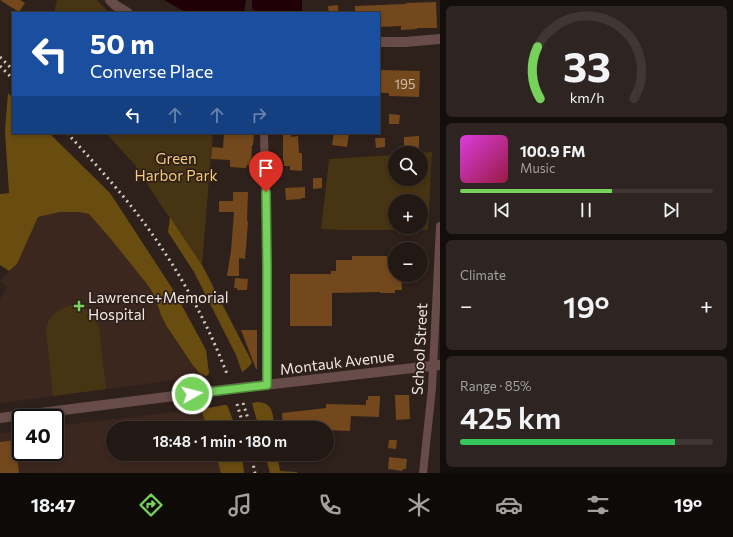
<!DOCTYPE html>
<meta charset="utf-8">
<style>
:root{--surface:#221814;--page:#2e2522;--text:#f1f3f6;--muted:#a2a0a0;--line:#3f3734;--accent:#76d25a}
body{margin:0;font-family:Commissioner,sans-serif;background:var(--page);color:var(--text);height:100vh;display:flex;flex-direction:column;font-size:15px;white-space:nowrap}
*{box-sizing:border-box;margin:0}
p{font-size:13px;color:var(--muted)}
.icon{flex:none;width:22px;height:22px;fill:none;stroke:currentColor;stroke-width:2;stroke-linecap:round;stroke-linejoin:round}
.map{position:relative;flex:1;overflow:hidden}
.sheet{display:flex;flex-direction:column;gap:6px;padding:6px;background:#130d0b;width:293px}
.sheet>*{flex:none}
.guide{position:absolute;left:12px;top:12px;width:368px;height:122px;border-radius:0px;box-shadow:0 2px 6px #0003,0 0 0 1px var(--line);background:#1a4fa0;color:#fff;overflow:hidden}
.controls{position:absolute;left:388px;top:146px;display:grid;gap:8px}
.controls a{display:grid;place-items:center;width:40px;height:40px;border-radius:50%;background:var(--surface);box-shadow:0 2px 6px #0003,0 0 0 1px var(--line);font-size:20px}
.speed{position:absolute;left:12px;top:409px;display:flex;gap:8px;font-size:20px;font-weight:700;text-align:center}
.speed>*{display:grid;place-content:center;width:52px;height:52px;border-radius:50%;background:var(--surface);box-shadow:0 2px 6px #0003,0 0 0 1px var(--line);line-height:1}
.speed .limit{border:2px solid #111;border-radius:6px;background:#fff;color:#111}
.pin{position:absolute;display:grid;place-items:center;width:34px;height:34px;color:#fff;margin:-41px -17px;border-radius:50% 50% 50% 0;rotate:-45deg;box-shadow:0 0 4px #0007}
.pin .icon{rotate:45deg}
.me{position:absolute;width:44px;margin:-22px;rotate:83deg;stroke-linejoin:round;filter:drop-shadow(0 0 3px #0008)}
.turn{display:flex;align-items:center;gap:14px;height:84px;padding:0 12px;font-size:18px}
.turn .icon{width:52px;height:52px;stroke-width:2.5}
.turn b{display:block;font-size:28px;line-height:34px}
.lanes{display:flex;align-items:center;height:38px;padding:0 12px;background:#0003;justify-content:center;gap:20px;direction:ltr}
.lanes .off{opacity:.35}
.big{font-size:30px;font-weight:600;line-height:1.1}
.sheet .widget{flex:1;display:flex;flex-direction:column;justify-content:center;gap:6px;min-width:0;padding:0 14px;border-radius:6px;background:var(--page)}
.sheet .dial{align-items:center;gap:0}
.dial svg{height:104px;overflow:visible;fill:none;stroke:var(--line);stroke-width:7;stroke-linecap:round;text-anchor:middle}
.dial text{fill:var(--text);stroke:none}
.song{display:flex;align-items:center;gap:12px}
.cover{width:48px;height:48px;border-radius:6px;background:linear-gradient(135deg,hsl(300 70% 55%),hsl(340 70% 35%))}
.played{height:4px;border-radius:2px;background:linear-gradient(90deg,var(--accent) 60%,var(--line) 60%)}
.keys{display:flex;justify-content:space-around;direction:ltr}
.heat{display:flex;justify-content:space-between;align-items:center;font-size:22px;direction:ltr}
.charge{height:6px;border-radius:3px;background:linear-gradient(90deg,#34c759 85%,var(--line) 0)}
.trip{position:absolute;left:106px;top:421px;width:228px;height:40px;border-radius:20px;background:var(--surface);box-shadow:0 2px 6px #0003,0 0 0 1px var(--line);font-weight:600;line-height:40px;text-align:center}
.tabs{display:flex;height:64px;justify-content:space-around;align-items:center;background:#0e0a08;color:var(--muted)}
.tabs .icon{width:28px;height:28px}
.tabs .active{color:var(--accent)}
.tabs b{font-size:18px;color:var(--text)}
main{display:flex;flex:1;min-height:0}
.map>svg:first-child{display:block}
.built{fill:#3c271f}
.green{fill:#463412;fill-rule:evenodd}
.forest{fill:#694d10}
.water{fill:#1f0007}
.building{fill:#73481c}
.lines{fill:none;stroke-linecap:round;stroke-linejoin:round}
.minor{stroke:#674c49;stroke-width:8}
.tertiary{stroke:#674c49;stroke-width:10}
.rail{stroke:#d3c9c3;stroke-width:3;stroke-dasharray:2 4;stroke-linecap:butt}
.tertiary-bridge{stroke:#674c49;stroke-width:10}
.route-casing{stroke:#4d883a;stroke-width:10}
.route{stroke:#76d25a;stroke-width:7}
.poi-dot{fill:#76d25a;stroke:#2e201a;stroke-width:1.5}
.labels{text-anchor:middle;dominant-baseline:central;stroke-width:3.5;stroke-linejoin:round;paint-order:stroke}
.number-label{font-size:13px;fill:#d2bfb0}
.park-label{font-size:15px;fill:#f5c976;stroke:#2e201a}
.poi-label{font-size:15px;fill:#f1e7e2;stroke:#2e201a;text-anchor:start}
.street-label{font-size:15px;fill:#f1e7e2;stroke:#2e201a}
</style>
<main>
<div class="map">
<svg width="440" height="473" viewBox="0 0 440 473">
<rect width="100%" height="100%" fill="#2e201a"/>
<g class="built">
<path d="M60,212H79L89,214L110,238L144,280L153,293L164,322L170,333L192,364L199,373L206,376L0,403V299L7,287L0,281L17,264L38,217Z"/>
<path d="M201,409L207,428H113V454H216L222,473H0V433L21,431V452H55V426Z"/>
</g>
<g class="green">
<path d="M57,0H97L109,13H54Z"/>
<path d="M106,133H213L210,168L202,265L177,227L162,207L135,165Z"/>
<path d="M432,152L428,230H339L321,229L329,159L395,155V179H421V153H416ZM395,201H421V227H395Z"/>
<path d="M68,306C86,305 91,312 99,327L106,389L53,396L46,330C49,315 55,312 68,306Z"/>
</g>
<g class="forest">
<path d="M8,93L13,98V133H49L110,193L174,291L206,350L209,373L208,375L206,376L199,373L192,364L167,327L161,315L157,303L153,293L147,284L110,238L89,214L79,212H60L38,217L17,264L9,271L0,265V194L9,193L5,131Z"/>
<path d="M170,217L202,265L252,362C249,367 247,369 242,372L236,355L194,272L168,232Z"/>
<path d="M257,402C274,402 273,416 274,428H259L252,403Z"/>
<path d="M224,405H227L236,428H207L201,409L214,407Z"/>
<path d="M216,454H242L244,473H221Z"/>
<path d="M265,454H277L280,471L297,472V473H270Z"/>
</g>
<g class="water">
<path d="M164,0H246L244,13H187Z"/>
<path d="M252,0H302V13C293,14 259,15 252,9Z"/>
</g>
<g class="building">
<path d="M0,0H20L25,3L19,12Z"/>
<path d="M436,2L437,28H417V29L401,30V26L379,27V13H355V6L406,4V3Z"/>
<path d="M338,5V13H329L328,6Z"/>
<path d="M379,70L420,71L419,97L389,96V93H379Z"/>
<path d="M389,114L400,115L399,124H389Z"/>
<path d="M224,133L254,134L253,145H252L251,165H247L246,168L230,167V160L211,159L212,147L223,148Z"/>
<path d="M283,133H291V137L298,136L299,153H302V171L290,170V166H284V161H283Z"/>
<path d="M334,133H349L347,147L332,145Z"/>
<path d="M419,136V148H404V137Z"/>
<path d="M375,138H385V147L376,148Z"/>
<path d="M313,178H322V188L313,189Z"/>
<path d="M305,187V198H301V199L286,200L285,188Z"/>
<path d="M233,192H248L247,221H248L246,248L245,259L239,258V276H227L231,251L234,212H219V201H233Z"/>
<path d="M352,256H387V260H395V275H401L402,290H395V293H380V292L332,293V326H290V274H331V271H336V260H352Z"/>
<path d="M235,278L248,279L247,290H237V288H234Z"/>
<path d="M241,330H257V369H256Z"/>
<path d="M395,395H409L410,419L396,420Z"/>
<path d="M368,396H380L379,417L351,416L350,431L327,430V428H283L282,413L326,408V404L366,405V400H368Z"/>
<path d="M15,440L19,473H0V442Z"/>
<path d="M389,440H397L396,449L388,448Z"/>
<path d="M389,457L407,459L406,469H403L402,471L388,469Z"/>
</g>
<g class="lines">
<g class="minor">
<path d="M264,133L267,266V385"/>
<path d="M423,473L432,388L440,226"/>
</g>
<g class="tertiary">
<path d="M110,0L115,5L128,13"/>
<path d="M379,42H405L440,39"/>
<path d="M247,387L440,365"/>
<path d="M0,418L222,390"/>
</g>
<g class="rail">
<path d="M0,57L13,70"/>
<path d="M0,66L13,79"/>
<path d="M67,133C101,170 135,207 163,250C189,289 210,330 227,374"/>
<path d="M243,403L251,428"/>
<path d="M237,404L244,428"/>
<path d="M251,454L255,473"/>
</g>
<path class="tertiary-bridge" d="M222,390L247,387"/>
</g>
<g class="lines">
<defs>
<path id="route" d="M192,394L267,385V266L266,192"/>
</defs>
<use href="#route" class="route-casing"/>
<use href="#route" class="route"/>
</g>
<path class="poi-dot" d="M77 300h4v4h4v4h-4v4h-4v-4h-4v-4h4z"/>
<g class="labels">
<g class="number-label">
<text x="405" y="84">195</text>
</g>
<g class="park-label">
<text x="176" y="158">Green<tspan x="176" dy="17">Harbor Park</tspan></text>
</g>
<g class="poi-label">
<text x="88" y="297">Lawrence+Memorial<tspan x="88" dy="17">Hospital</tspan></text>
</g>
<g class="street-label">
<text transform="translate(419 349) rotate(-87)">School Street</text>
<text transform="translate(337 362) rotate(-7)">Montauk Avenue</text>
</g>
</g>
</svg>
<div class="controls">
<a><svg class="icon" aria-label="search" viewBox="0 0 24 24"><circle cx="10" cy="10" r="6"/><path d="M15 15l6 6"/></svg></a>
<a>+</a>
<a>−</a>
</div>
<div class="speed"><div class="limit">40</div></div>
<div class="pin" style="left:266px;top:192px;background:#d93025"><svg class="icon" aria-label="arrive" viewBox="0 0 24 24"><path d="M6 21V4h12l-3 4 3 4H6"/></svg></div>
<svg class="me" style="left:192px;top:394px" viewBox="-20 -20 40 40"><circle r="17" fill="#76d25a" stroke="#fff" stroke-width="3"/><path d="M0-11L8 9 0 5-8 9z" fill="#fff"/></svg>
<div class="trip">18:48 · 1 min · 180 m</div>
<div class="guide">
<div class="turn"><svg class="icon" aria-label="left" viewBox="0 0 24 24"><path d="M17 20v-9H6M10 6l-5 5 5 5"/></svg><div><b>50 m</b>Converse Place</div></div>
<div class="lanes"><svg class="icon" aria-label="left" viewBox="0 0 24 24"><path d="M17 20v-9H6M10 6l-5 5 5 5"/></svg><svg class="icon off" aria-label="ahead" viewBox="0 0 24 24"><path d="M12 20V5M6 11l6-6 6 6"/></svg><svg class="icon off" aria-label="ahead" viewBox="0 0 24 24"><path d="M12 20V5M6 11l6-6 6 6"/></svg><svg class="icon off" aria-label="right" viewBox="0 0 24 24"><path d="M7 20v-9h11M14 6l5 5-5 5"/></svg></div>
</div>
</div>
<section class="sheet">
<div class="widget dial"><svg viewBox="0 0 100 80">
<path d="M14 69A42 42 0 1 1 86 69"/>
<path d="M14 69A42 42 0 0 1 12 29" stroke="#76d25a"/>
<text x="50" y="56" font-size="32" font-weight="700">33</text>
<text x="50" y="72" font-size="11">km/h</text>
</svg></div>
<div class="widget">
<div class="song"><i class="cover"></i><div><b>100.9 FM</b><p>Music</p></div></div>
<div class="played"></div>
<div class="keys"><svg class="icon" aria-label="previous" viewBox="0 0 24 24"><path d="M18 5L8 12l10 7zM5 5v14"/></svg><svg class="icon" aria-label="pause" viewBox="0 0 24 24"><path d="M8 5v14M16 5v14"/></svg><svg class="icon" aria-label="next" viewBox="0 0 24 24"><path d="M6 5l10 7-10 7zM19 5v14"/></svg></div>
</div>
<div class="widget"><p>Climate</p>
<div class="heat"><a>−</a><b class="big">19°</b><a>+</a></div>
</div>
<div class="widget"><p>Range · 85%</p><b class="big">425 km</b><div class="charge"></div></div>
</section>
</main>
<nav class="tabs">
<b>18:47</b>
<svg class="icon active" aria-label="directions" viewBox="0 0 24 24"><path d="M12 3l9 9-9 9-9-9zM9 14v-3h6M13 9l2 2-2 2"/></svg>
<svg class="icon" aria-label="music" viewBox="0 0 24 24"><path d="M9 18V5l10-2v13"/><circle cx="6" cy="18" r="3"/><circle cx="16" cy="16" r="3"/></svg>
<svg class="icon" aria-label="phone" viewBox="0 0 24 24"><path d="M5 4h4l2 5-3 2q2 4 5 5l2-3 5 2v4C11 20 4 13 5 4z"/></svg>
<svg class="icon" aria-label="climate" viewBox="0 0 24 24"><path d="M12 3v18M4 7l16 10M4 17L20 7"/></svg>
<svg class="icon" aria-label="car" viewBox="0 0 24 24"><path d="M5 17H2v-5l4-1 3-4h7l3 4 3 1v5h-3M9 17h6M6 11h13"/><circle cx="7" cy="17" r="2"/><circle cx="17" cy="17" r="2"/></svg>
<svg class="icon" aria-label="filters" viewBox="0 0 24 24"><path d="M4 7h16M4 17h16"/><circle cx="9" cy="7" r="2"/><circle cx="15" cy="17" r="2"/></svg>
<b>19°</b>
</nav>
